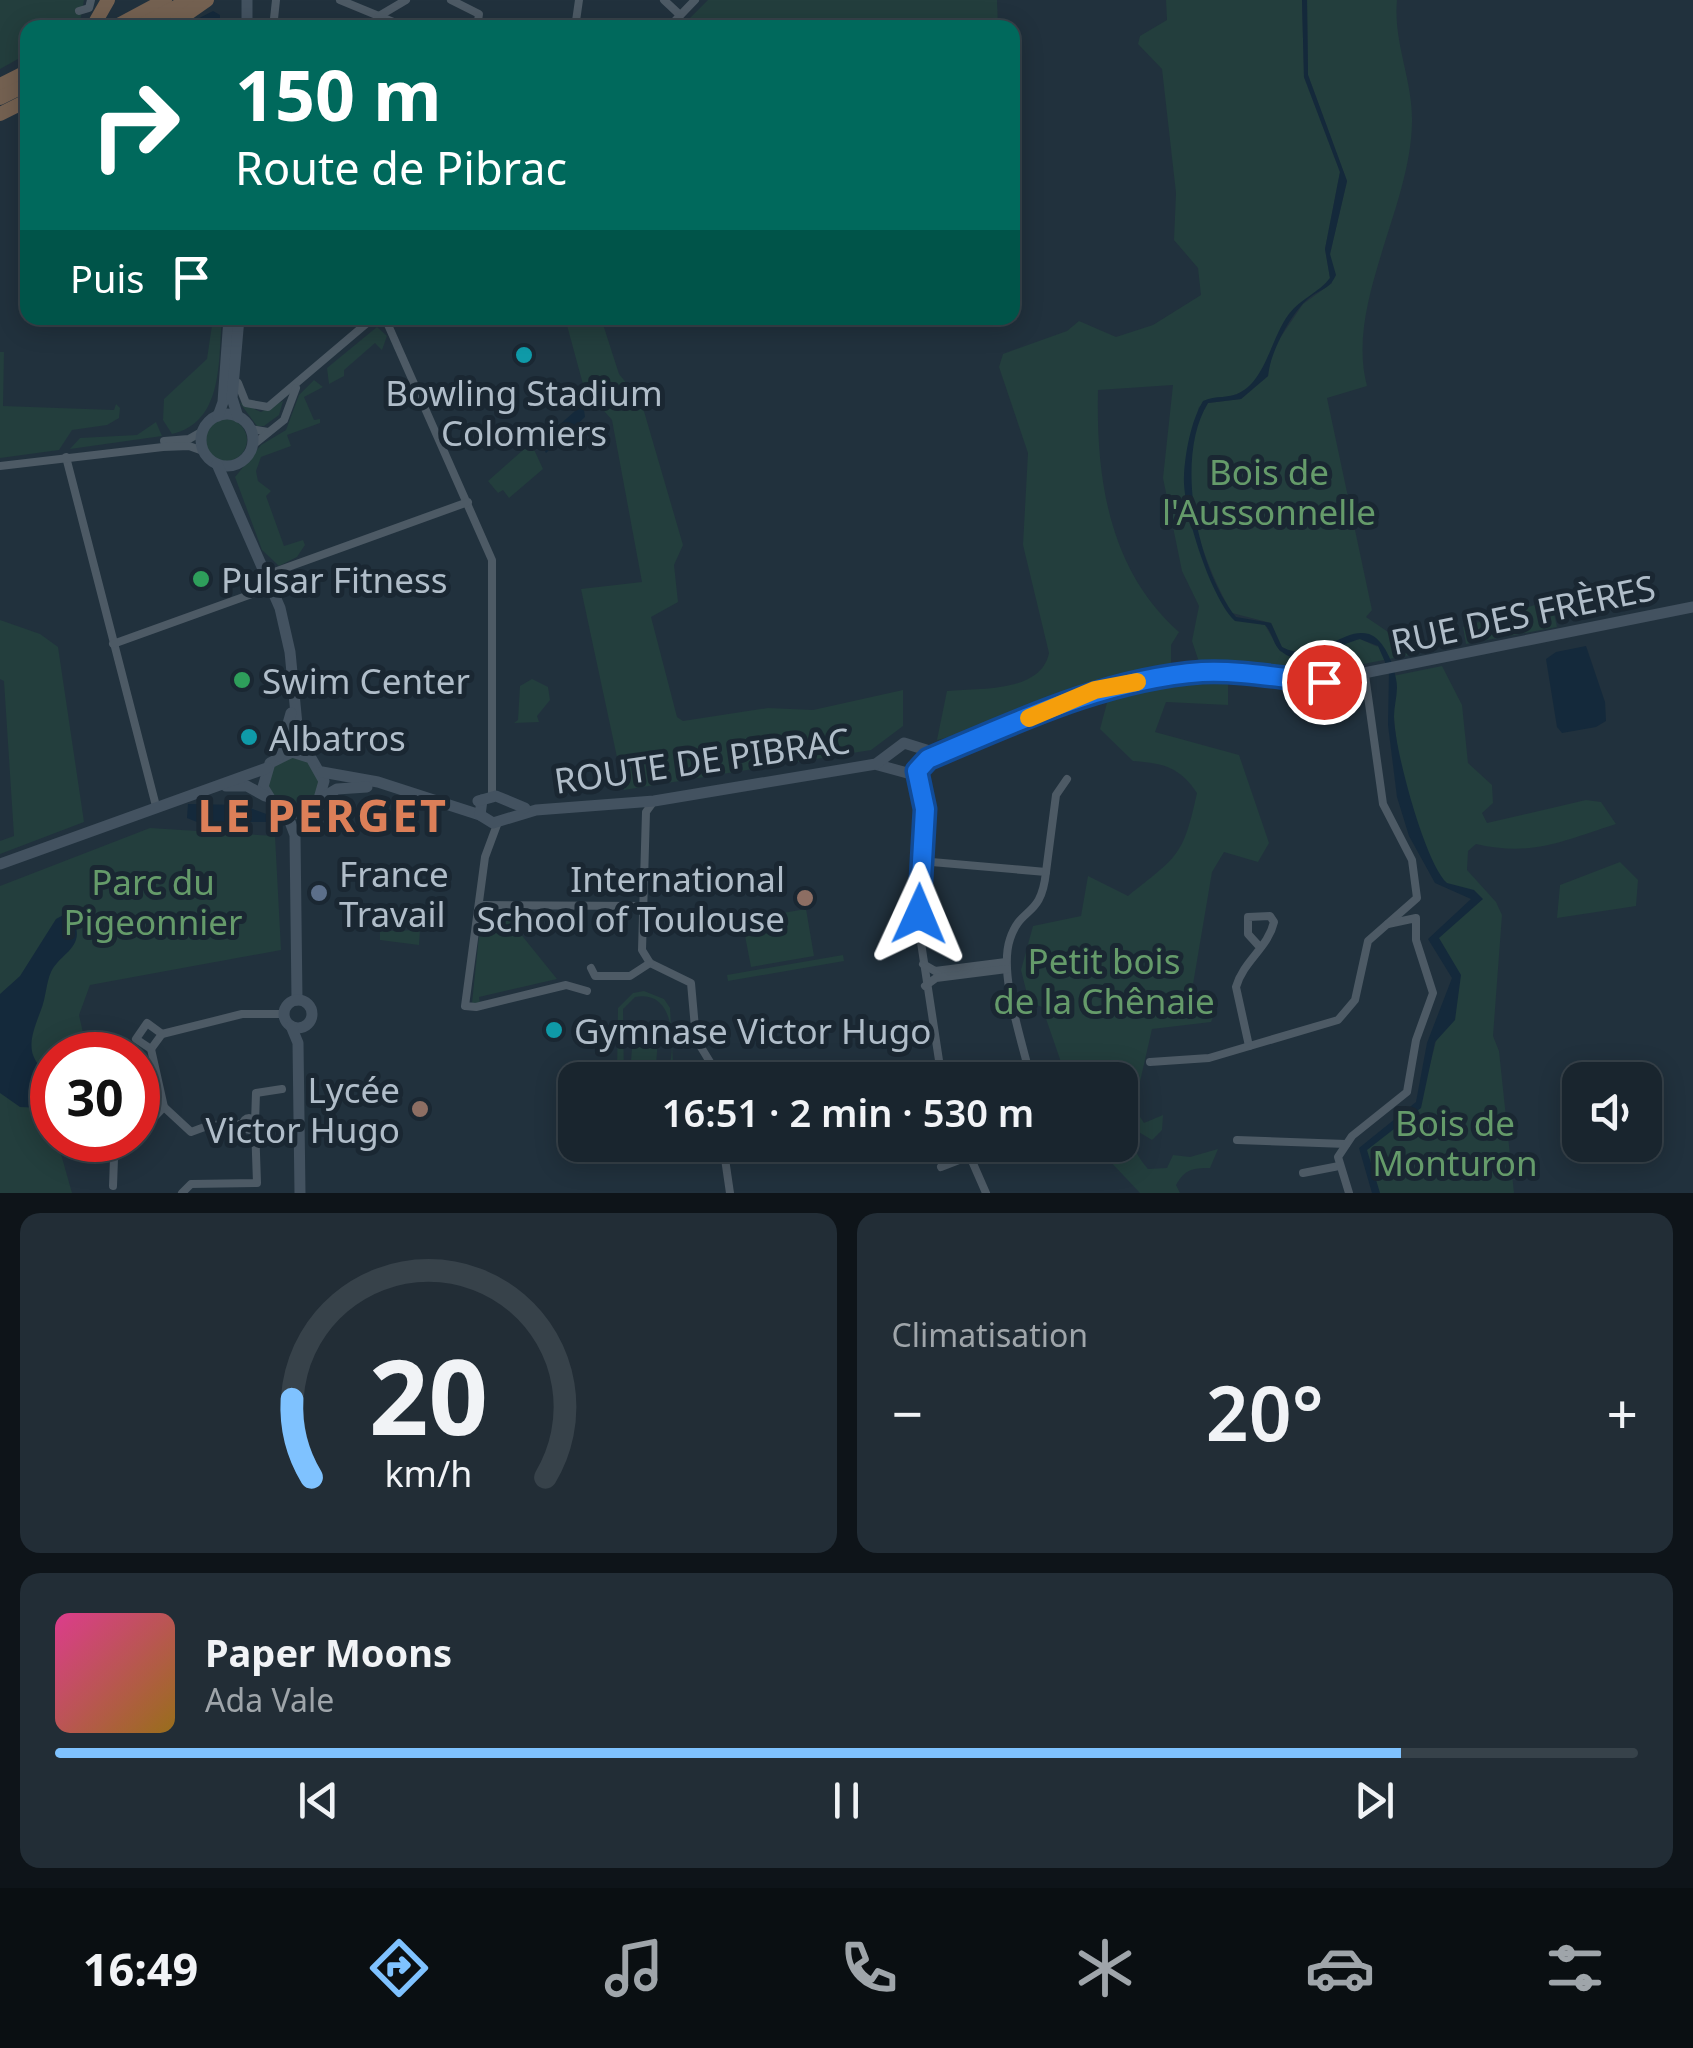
<!DOCTYPE html>
<html lang="fr">
<meta charset="utf-8">
<style>
:root{--surface:#19252e;--page:#222d36;--text:#f1f3f6;--muted:#9fa5aa;--line:#37424a;--accent:#7fc2ff}
body{margin:0;font-family:"Noto Sans",sans-serif;background:var(--page);color:var(--text);height:100vh;display:flex;flex-direction:column;font-size:38px;white-space:nowrap}
*{box-sizing:border-box;margin:0}
p{font-size:32px;color:var(--muted)}
.icon{flex:none;width:55px;height:55px;fill:none;stroke:currentColor;stroke-width:2;stroke-linecap:round;stroke-linejoin:round}
.map{position:relative;height:1193px;overflow:hidden}
.panel{display:flex;flex-direction:column;gap:20px;padding:20px;background:#0e1419;flex:1}
.panel>*{flex:none}
.top-card{position:absolute;left:20px;top:20px;width:1000px;height:305px;border-radius:20px;box-shadow:0 5px 25px #0003,0 0 0 2px var(--line);background:#00695c;color:#fff;overflow:hidden}
.controls{position:absolute;left:1562px;top:1062px;display:grid;gap:20px}
.controls a{display:grid;place-items:center;width:100px;height:100px;border-radius:20px;background:var(--surface);box-shadow:0 5px 25px #0003,0 0 0 2px var(--line);font-size:50px}
.speed{position:absolute;left:30px;top:1032px;display:flex;gap:20px;font-size:50px;font-weight:700;text-align:center}
.speed>*{display:grid;place-content:center;width:130px;height:130px;border-radius:50%;background:var(--surface);box-shadow:0 5px 25px #0003,0 0 0 2px var(--line);line-height:1}
.speed .limit{border:15px solid #d22;background:#fff;color:#111}
.pin{position:absolute;display:grid;place-items:center;width:85px;height:85px;color:#fff;margin:-42px;border:5px solid #fff;border-radius:50%;box-shadow:0 2px 10px #0007}
.me{position:absolute;width:110px;margin:-55px;rotate:1deg;stroke-linejoin:round;filter:drop-shadow(0 0 8px #0008)}
.turn{display:flex;align-items:center;gap:35px;height:210px;padding:0 50px;font-size:45px}
.turn .icon{width:130px;height:130px;stroke-width:2.5}
.turn b{display:block;font-size:70px;line-height:85px}
.then{display:flex;align-items:center;height:95px;padding:0 50px;background:#0003;gap:20px;font-size:38px}
.big{font-size:75px;font-weight:600;line-height:1.1}
.panel .tile{flex:1;display:flex;flex-direction:column;justify-content:center;gap:15px;min-width:0;padding:0 35px;border-radius:20px;background:var(--page)}
.panel .dial{align-items:center;gap:0}
.dial svg{height:260px;overflow:visible;fill:none;stroke:var(--line);stroke-width:7;stroke-linecap:round;text-anchor:middle}
.dial text{fill:var(--text);stroke:none}
.song{display:flex;align-items:center;gap:30px}
.cover{width:120px;height:120px;border-radius:15px;background:linear-gradient(135deg,hsl(330 70% 55%),hsl(40 70% 35%))}
.played{height:10px;border-radius:5px;background:linear-gradient(90deg,var(--accent) 85%,var(--line) 85%)}
.keys{display:flex;justify-content:space-around;direction:ltr}
.heat{display:flex;justify-content:space-between;align-items:center;font-size:55px;direction:ltr}
.panel .tiles{flex:1;display:grid;gap:20px;grid-template-columns:1fr 1fr}
.tile:last-child{grid-column:span 2}
.trip{position:absolute;left:558px;top:1062px;width:580px;height:100px;border-radius:20px;background:var(--surface);box-shadow:0 5px 25px #0003,0 0 0 2px var(--line);font-weight:600;line-height:100px;text-align:center}
.tabs{display:flex;height:160px;justify-content:space-around;align-items:center;background:#0a0f12;color:var(--muted)}
.tabs .icon{width:70px;height:70px}
.tabs .active{color:var(--accent)}
.tabs b{font-size:45px;color:var(--text)}
.map>svg:first-child{display:block}
.green{fill:#233e3d}
.water{fill:#14293b}
.lines{fill:none;stroke-linecap:round;stroke-linejoin:round}
.street{stroke:#4d5a65;stroke-width:8}
.secondary{stroke:#435260;stroke-width:11}
.highway{stroke:#746151;stroke-width:14}
.route-casing{stroke:#114b97;stroke-width:25}
.route{stroke:#1a73e8;stroke-width:18}
.slow{stroke:#f59e0b;stroke-width:18}
.culture-dot{fill:#0f9aa8;stroke:#1a2732;stroke-width:4}
.leisure-dot{fill:#2e9e5b;stroke:#1a2732;stroke-width:4}
.service-dot{fill:#5c6f8a;stroke:#1a2732;stroke-width:4}
.education-dot{fill:#8d6e63;stroke:#1a2732;stroke-width:4}
.labels{text-anchor:middle;dominant-baseline:central;stroke-width:10;stroke-linejoin:round;paint-order:stroke}
.poi-label{font-size:35px;fill:#b0bdc9;stroke:#1a2732;text-anchor:start}
.park-label{font-size:35px;fill:#659b6a;stroke:#1a2732}
.street-label{font-size:35px;fill:#b0bdc9;stroke:#1a2732}
.district-label{font-size:45px;font-weight:bold;letter-spacing:2.5px;fill:#dc7f58;stroke:#1a2732}
</style>
<div class="map">
<svg width="1693" height="1193" viewBox="0 0 1693 1193">
<rect width="100%" height="100%" fill="#21313d"/>
<g class="green">
<path d="M0,0H84L79,27L28,28L27,54L0,69Z"/>
<path d="M708,0H997L998,27H681Z"/>
<path d="M1166,0H1302L1304,77L1340,172L1325,249L1330,278C1320,292 1301,299 1289,314C1271,338 1269,375 1243,391C1230,399 1214,398 1199,407C1177,484 1192,535 1224,607C1234,624 1248,620 1265,625L1280,651L1299,657L1360,639L1378,647L1367,634C1344,635 1301,670 1281,646C1276,640 1275,630 1271,623L1232,613C1198,554 1169,465 1208,403L1241,399L1268,376L1272,350L1303,304L1332,283L1330,254L1347,181L1308,75L1307,0H1397C1393,43 1413,80 1412,122C1411,208 1345,304 1367,386L1327,398L1372,610L1366,617L1394,636L1411,637L1420,653L1322,672L1199,662L1192,641L1199,606L1182,571L1163,478L1173,385L1098,390C1096,479 1109,570 1179,632L1171,645V666L1094,681L976,731L937,740L947,691C979,688 1041,693 1049,653L1023,545L1028,453L999,367L1003,354L1067,331L1079,321L1116,337L1153,325L1201,295L1198,268L1174,240L1176,193L1162,69L1138,44L1140,36L1167,20Z"/>
<path d="M213,318H222C218,361 224,422 172,434L163,420L164,399L207,359Z"/>
<path d="M565,318H601L619,374L641,401L683,545L674,565L678,602L651,617L677,717L683,721L768,708L813,710L903,690V726L871,750L624,790L581,589L642,582L612,420L584,388Z"/>
<path d="M377,327L387,336L382,350L375,343L344,370V376L329,384L327,368Z"/>
<path d="M0,352H4L3,406L114,410L116,404L120,408L119,418L107,425L72,430L59,450L0,458Z"/>
<path d="M314,380L323,387L304,397L314,420L320,419V423L287,435L291,446L261,457L256,471L258,481L271,491L266,496L284,546L303,540L305,545L297,557L279,566L262,550L235,477L261,445L286,430L299,395Z"/>
<path d="M283,401L279,415L264,426H257L240,403L261,412Z"/>
<circle cx="226" cy="440" r="21"/>
<path d="M156,422L162,436L70,449L80,438L137,435Z"/>
<path d="M531,443L543,469L509,498L503,490L498,493L488,481Z"/>
<path d="M1551,600L1557,627L1466,644L1463,627Z"/>
<path d="M0,620L40,634L58,647L84,822L0,854V841L14,836L4,681L0,679Z"/>
<path d="M1442,666L1462,705L1468,763L1492,785L1493,803L1482,813L1487,823L1586,800L1601,802L1616,824C1562,841 1533,857 1476,844L1468,851L1467,870L1496,902L1502,915L1493,1036L1499,1051L1514,1193H1376L1362,1151L1419,1106L1454,973L1430,939L1479,900L1437,883C1410,814 1391,751 1393,676Z"/>
<path d="M532,679L548,687L550,700L537,716L539,722L514,723L518,720L520,686Z"/>
<path d="M1228,681V705L1166,702L1155,732L1239,755L1269,843L1258,862L1224,852L1212,872L1190,1002L1217,1008L1211,1022L1152,1029L1134,1108L1144,1123L1163,1115L1162,1130L1152,1140L1137,1131C1129,1146 1139,1158 1148,1169L1167,1168L1173,1155L1190,1157L1218,1149L1210,1168C1193,1168 1185,1169 1176,1185L1180,1193H1140L1108,1159L1103,1145H1120V1080H1073L1063,1068L1042,1007L1029,1002L1021,970L1033,926L1081,916L1088,876L1128,896C1178,856 1183,857 1197,793C1180,767 1163,763 1133,761L1100,729L1108,699L1168,682Z"/>
<circle cx="294" cy="783" r="26"/>
<path d="M150,828L275,836L281,950L90,985L79,1015L88,1055H52V1140H57L72,1193H0V886Z"/>
<path d="M1620,862L1638,880L1636,906L1557,918L1560,885Z"/>
<path d="M806,909L814,956L751,967L742,920Z"/>
<path d="M524,911L525,918L515,927L557,979L479,997L480,1003H472L481,917L486,912Z"/>
<path d="M420,930L419,945L380,940V931Z"/>
<path d="M843,955L844,961L728,981L727,975Z"/>
<path d="M644,991L664,999L670,1008L674,1080H666C676,1053 678,988 635,997L623,1009L624,1080L617,1073L618,1008L633,993Z"/>
<path d="M634,1022L659,1026L656,1065L631,1061Z"/>
</g>
<g class="water">
<path d="M1302,0H1307L1308,75L1347,181L1330,254L1336,275C1330,288 1324,288 1313,295C1292,309 1270,353 1268,376L1241,399L1208,403C1174,458 1197,569 1236,617L1271,623L1282,647C1319,666 1341,626 1369,634C1384,639 1394,665 1396,679C1399,691 1394,704 1394,717C1394,747 1425,864 1447,883L1474,890L1483,899L1439,938L1461,975L1455,1020L1435,1042L1421,1108L1367,1150L1380,1193H1372L1359,1148L1416,1102L1427,1043L1452,978L1428,939L1471,899L1435,883L1409,836L1397,797L1388,725L1389,671L1378,646L1360,639C1338,644 1304,670 1282,652C1273,646 1273,633 1265,625L1235,621C1211,599 1182,509 1184,476C1185,453 1191,421 1203,401C1215,395 1230,399 1241,392C1266,378 1271,338 1289,314C1300,299 1320,292 1330,278L1325,249L1340,172L1304,77Z"/>
<path d="M213,11L220,15V27L180,28Z"/>
<path d="M583,404L585,417L546,453L540,442Z"/>
<path d="M1586,646L1605,702L1606,721L1596,727L1562,733L1557,727L1546,659L1556,652Z"/>
<path d="M188,804L242,805L269,815L272,822H197L187,818Z"/>
<path d="M69,912C91,947 61,951 51,972C46,983 46,998 41,1010C30,1039 23,1057 52,1076V1100L42,1108L20,1107L0,1093V994L20,976L56,919Z"/>
</g>
<g class="lines">
<g class="street">
<path d="M340,0L408,28"/>
<path d="M451,0L479,14L477,28"/>
<path d="M664,0L680,15"/>
<path d="M79,11L89,8L91,0"/>
<path d="M379,16L406,0"/>
<path d="M273,28L276,0"/>
<path d="M575,28L579,0"/>
<path d="M668,28L695,0"/>
<path d="M385,318L492,560V796"/>
<path d="M238,383L246,403L268,407L373,318"/>
<path d="M251,429L268,432"/>
<path d="M164,441L189,439L203,431"/>
<path d="M253,445L284,420L296,388"/>
<path d="M66,457L156,806"/>
<path d="M0,466L163,447L189,446L203,451"/>
<path d="M266,575L468,502"/>
<path d="M113,644L266,589"/>
<path d="M917,771L925,809L920,936L942,1080"/>
<path d="M654,801L646,812L642,950L650,963L691,983L696,1039L721,1080"/>
<path d="M498,822L485,857L465,1006L476,1007L566,985L587,991"/>
<path d="M920,861L1046,872C1041,919 1021,905 1010,939C998,974 1023,1043 1031,1080"/>
<path d="M1046,872L1056,795L1067,779"/>
<path d="M479,905L641,906"/>
<path d="M923,964L935,971L1006,962"/>
<path d="M591,968L595,976H630L650,963"/>
<path d="M925,986L936,978L1007,969"/>
<path d="M147,1023L162,1034L151,1049L136,1039Z"/>
<path d="M162,1034L242,1014H284"/>
<path d="M1249,1046L1236,987C1244,960 1268,948 1274,922L1270,916L1248,917V934L1258,945"/>
<path d="M1150,1062L1209,1058L1338,1020L1355,1000L1368,941L1417,898L1412,860L1383,804L1365,675"/>
<path d="M164,1107L191,1132L210,1125L243,1124"/>
<circle cx="249" cy="1124" r="6"/>
<path d="M255,1123L256,1093L282,1089"/>
<path d="M138,1134L164,1107L151,1049"/>
<path d="M1237,1140L1346,1144"/>
<path d="M723,1145L730,1193"/>
<path d="M965,1145L986,1193"/>
<path d="M941,1167L998,1145"/>
<path d="M1303,1173L1339,1166"/>
<path d="M113,1186L114,1158L132,1140"/>
<path d="M182,1193L191,1184L257,1183L255,1125"/>
<path d="M1349,1193L1338,1157L1352,1136L1407,1092L1416,1040L1433,993L1416,940V918L1388,924"/>
</g>
<g class="secondary">
<path d="M247,0V28"/>
<circle cx="227" cy="440" r="26"/>
<path d="M218,416L223,402L229,318"/>
<path d="M238,417L232,398L239,318"/>
<path d="M217,464L280,608L290,652L298,735L324,781L318,802L298,814L276,808L263,787L270,763L292,752L311,758"/>
<path d="M279,756L291,713"/>
<path d="M923,763L1072,699L1120,685L1204,672L1324,681L1693,607"/>
<path d="M878,765L911,774L923,759"/>
<path d="M322,772L378,782L480,815"/>
<path d="M226,786H247L265,796"/>
<path d="M320,799L337,789L367,787"/>
<path d="M482,800L480,815L493,823L536,810L654,801L876,764L904,743L936,753"/>
<path d="M478,801L496,796L525,808"/>
<path d="M287,814L295,835L297,1000"/>
<path d="M0,864L267,768"/>
<circle cx="298" cy="1014" r="14"/>
<path d="M291,1026L298,1043L300,1193"/>
</g>
<g class="highway">
<path d="M92,28L108,0"/>
<path d="M113,28L165,0"/>
<path d="M136,28L189,0"/>
<path d="M167,28L207,0"/>
<path d="M0,85L28,71"/>
<path d="M0,98L28,84"/>
<path d="M0,114L28,100"/>
</g>
</g>
<g class="lines">
<defs>
<path id="route" d="M919,914L925,809L917,771L928,759C1016,722 1105,679 1202,672C1242,670 1284,679 1324,682"/>
</defs>
<use href="#route" class="route-casing"/>
<use href="#route" class="route"/>
<path class="slow" d="M1029,718L1095,690L1137,682"/>
</g>
<g class="culture-dot">
<circle cx="524" cy="355" r="10"/>
<circle cx="249" cy="737" r="10"/>
<circle cx="554" cy="1030" r="10"/>
</g>
<g class="leisure-dot">
<circle cx="201" cy="579" r="10"/>
<circle cx="242" cy="680" r="10"/>
</g>
<circle class="service-dot" cx="319" cy="893" r="10"/>
<g class="education-dot">
<circle cx="805" cy="898" r="10"/>
<circle cx="420" cy="1109" r="10"/>
</g>
<g class="labels">
<g class="poi-label">
<text x="524" y="392" text-anchor="middle">Bowling Stadium<tspan x="524" dy="40">Colomiers</tspan></text>
<text x="221" y="579">Pulsar Fitness</text>
<text x="262" y="680">Swim Center</text>
<text x="269" y="737">Albatros</text>
<text x="339" y="873">France<tspan x="339" dy="40">Travail</tspan></text>
<text x="785" y="878" text-anchor="end">International<tspan x="785" dy="40">School of Toulouse</tspan></text>
<text x="574" y="1030">Gymnase Victor Hugo</text>
<text x="400" y="1089" text-anchor="end">Lycée<tspan x="400" dy="40">Victor Hugo</tspan></text>
</g>
<g class="park-label">
<text x="1269" y="471">Bois de<tspan x="1269" dy="40">l'Aussonnelle</tspan></text>
<text x="153" y="881">Parc du<tspan x="153" dy="40">Pigeonnier</tspan></text>
<text x="1104" y="960">Petit bois<tspan x="1104" dy="40">de la Chênaie</tspan></text>
<text x="1455" y="1122">Bois de<tspan x="1455" dy="40">Monturon</tspan></text>
</g>
<g class="street-label">
<text transform="translate(1523 614) rotate(-12)">RUE DES FRÈRES</text>
<text transform="translate(702 760) rotate(-8)">ROUTE DE PIBRAC</text>
</g>
<g class="district-label">
<text x="323" y="814">LE PERGET</text>
</g>
</g>
</svg>
<div class="controls">
<a><svg class="icon" aria-label="sound" viewBox="0 0 24 24"><path d="M4 9h4l5-4v14l-5-4H4zM17 9q2 3 0 6"/></svg></a>
</div>
<div class="speed"><div class="limit">30</div></div>
<div class="pin" style="left:1324px;top:682px;background:#d93025"><svg class="icon" aria-label="arrive" viewBox="0 0 24 24"><path d="M6 21V4h12l-3 4 3 4H6"/></svg></div>
<svg class="me" style="left:919px;top:914px" viewBox="-20 -20 40 40"><path d="M0-17L14 15 0 8-14 15z" fill="#1a73e8" stroke="#fff" stroke-width="4"/></svg>
<div class="trip">16:51 · 2 min · 530 m</div>
<div class="top-card">
<div class="turn"><svg class="icon" aria-label="right" viewBox="0 0 24 24"><path d="M7 20v-9h11M14 6l5 5-5 5"/></svg><div><b>150 m</b>Route de Pibrac</div></div>
<div class="then">Puis<svg class="icon" aria-label="arrive" viewBox="0 0 24 24"><path d="M6 21V4h12l-3 4 3 4H6"/></svg></div>
</div>
</div>
<section class="panel">
<div class="tiles">
<div class="tile dial"><svg viewBox="0 0 100 80">
<path d="M14 69A42 42 0 1 1 86 69"/>
<path d="M14 69A42 42 0 0 1 8 45" stroke="#7fc2ff"/>
<text x="50" y="56" font-size="32" font-weight="700">20</text>
<text x="50" y="72" font-size="11">km/h</text>
</svg></div>
<div class="tile"><p>Climatisation</p>
<div class="heat"><a>−</a><b class="big">20°</b><a>+</a></div>
</div>
<div class="tile">
<div class="song"><i class="cover"></i><div><b>Paper Moons</b><p>Ada Vale</p></div></div>
<div class="played"></div>
<div class="keys"><svg class="icon" aria-label="previous" viewBox="0 0 24 24"><path d="M18 5L8 12l10 7zM5 5v14"/></svg><svg class="icon" aria-label="pause" viewBox="0 0 24 24"><path d="M8 5v14M16 5v14"/></svg><svg class="icon" aria-label="next" viewBox="0 0 24 24"><path d="M6 5l10 7-10 7zM19 5v14"/></svg></div>
</div>
</div>
</section>
<nav class="tabs">
<b>16:49</b>
<svg class="icon active" aria-label="directions" viewBox="0 0 24 24"><path d="M12 3l9 9-9 9-9-9zM9 14v-3h6M13 9l2 2-2 2"/></svg>
<svg class="icon" aria-label="music" viewBox="0 0 24 24"><path d="M9 18V5l10-2v13"/><circle cx="6" cy="18" r="3"/><circle cx="16" cy="16" r="3"/></svg>
<svg class="icon" aria-label="phone" viewBox="0 0 24 24"><path d="M5 4h4l2 5-3 2q2 4 5 5l2-3 5 2v4C11 20 4 13 5 4z"/></svg>
<svg class="icon" aria-label="climate" viewBox="0 0 24 24"><path d="M12 3v18M4 7l16 10M4 17L20 7"/></svg>
<svg class="icon" aria-label="car" viewBox="0 0 24 24"><path d="M5 17H2v-5l4-1 3-4h7l3 4 3 1v5h-3M9 17h6M6 11h13"/><circle cx="7" cy="17" r="2"/><circle cx="17" cy="17" r="2"/></svg>
<svg class="icon" aria-label="filters" viewBox="0 0 24 24"><path d="M4 7h16M4 17h16"/><circle cx="9" cy="7" r="2"/><circle cx="15" cy="17" r="2"/></svg>
</nav>
